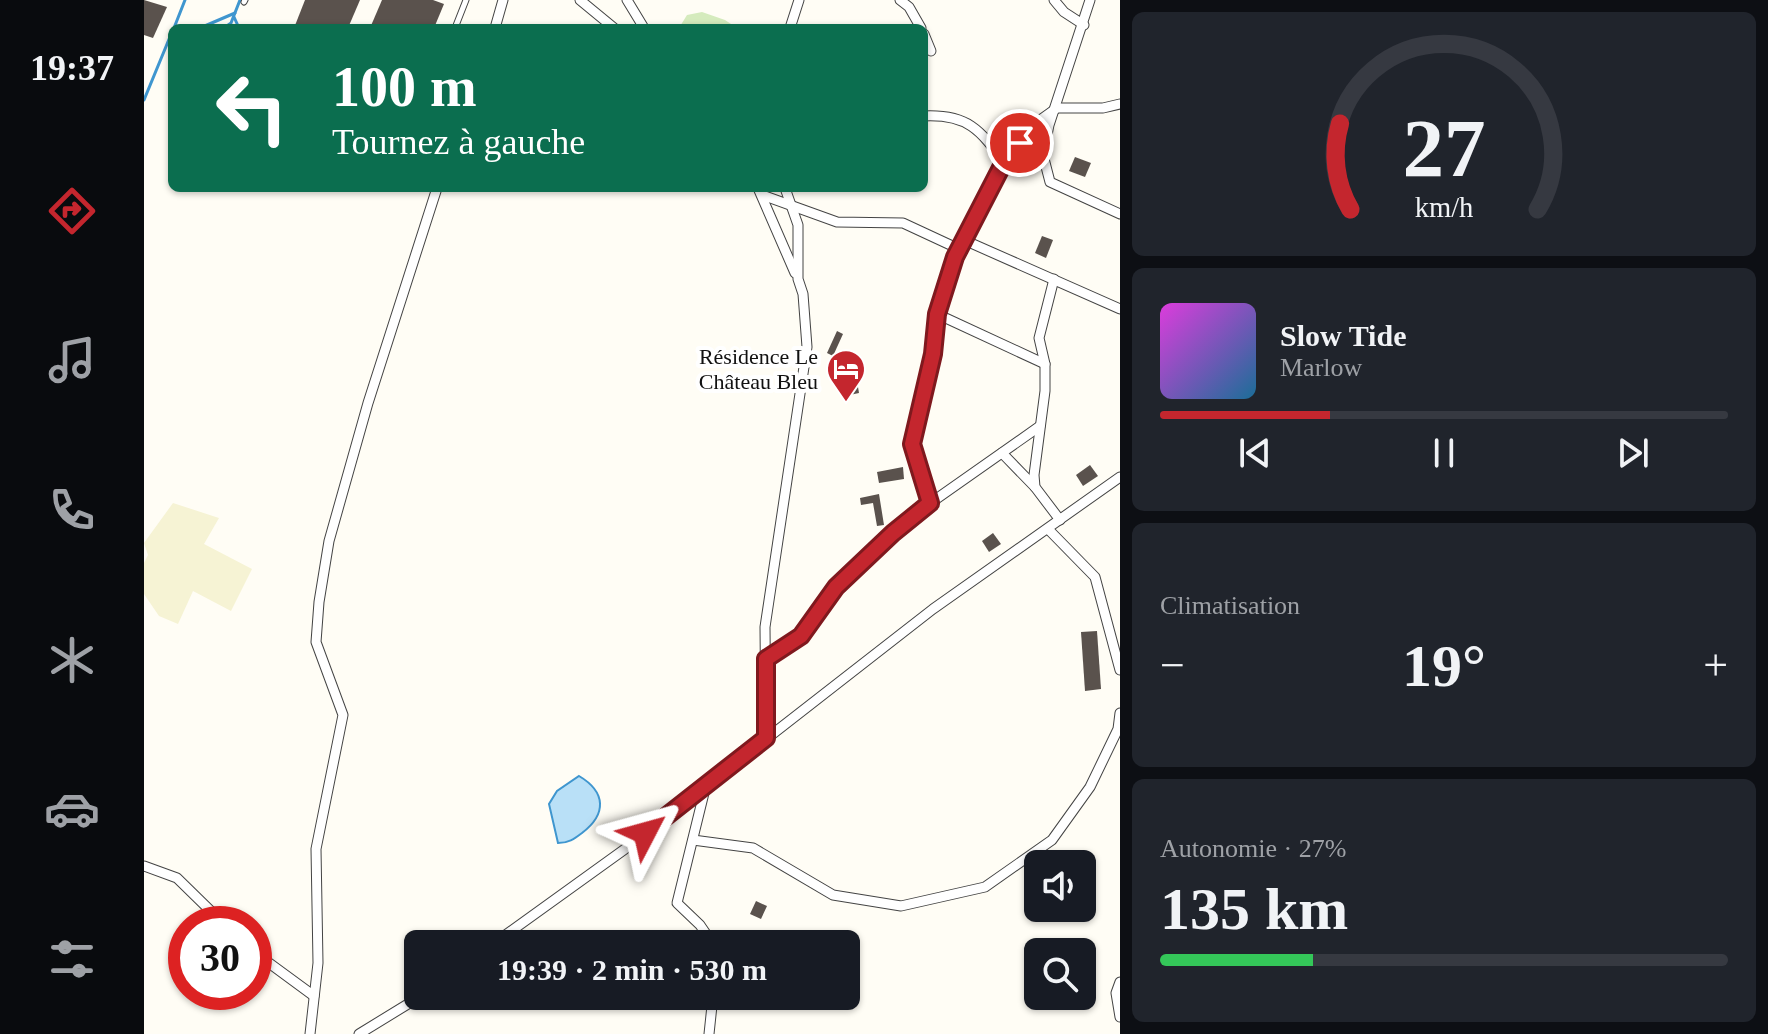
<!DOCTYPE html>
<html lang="fr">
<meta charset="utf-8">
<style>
:root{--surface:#171b24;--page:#20242c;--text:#f1f3f6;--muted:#9ea1a6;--line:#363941;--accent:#c4262e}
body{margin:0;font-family:Georgia,serif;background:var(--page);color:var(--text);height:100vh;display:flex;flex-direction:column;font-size:30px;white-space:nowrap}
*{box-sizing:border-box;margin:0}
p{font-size:26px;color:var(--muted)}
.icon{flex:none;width:44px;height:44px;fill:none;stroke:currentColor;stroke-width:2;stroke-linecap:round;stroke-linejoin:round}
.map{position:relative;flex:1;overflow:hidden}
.drawer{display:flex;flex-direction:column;gap:12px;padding:12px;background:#0d0f14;width:648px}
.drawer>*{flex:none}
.top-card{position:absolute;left:24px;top:24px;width:760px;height:168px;border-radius:12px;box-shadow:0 2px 6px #0004;background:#0b6e4f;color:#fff;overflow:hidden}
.tools{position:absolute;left:880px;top:850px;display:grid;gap:16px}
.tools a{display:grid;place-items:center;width:72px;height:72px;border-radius:12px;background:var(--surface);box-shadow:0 2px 6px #0004;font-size:40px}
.speed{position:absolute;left:24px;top:906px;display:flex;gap:16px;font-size:40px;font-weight:700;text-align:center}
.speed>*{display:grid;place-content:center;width:104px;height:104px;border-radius:50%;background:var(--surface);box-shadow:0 2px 6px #0004;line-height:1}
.speed .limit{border:12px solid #d22;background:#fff;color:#111}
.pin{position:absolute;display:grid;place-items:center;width:68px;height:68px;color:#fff;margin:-34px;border:4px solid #fff;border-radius:50%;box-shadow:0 2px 8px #0007}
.me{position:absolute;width:88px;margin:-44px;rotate:51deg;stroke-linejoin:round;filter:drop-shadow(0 0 6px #0008)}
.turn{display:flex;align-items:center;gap:28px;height:168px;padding:0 32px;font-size:36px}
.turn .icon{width:104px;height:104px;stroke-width:2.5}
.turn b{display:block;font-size:56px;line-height:68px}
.big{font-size:60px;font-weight:600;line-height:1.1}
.drawer .card{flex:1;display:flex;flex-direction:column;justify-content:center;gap:12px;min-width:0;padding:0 28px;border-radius:12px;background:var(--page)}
.drawer .dial{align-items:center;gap:0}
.dial svg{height:208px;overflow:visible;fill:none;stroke:var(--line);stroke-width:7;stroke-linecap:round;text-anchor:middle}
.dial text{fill:var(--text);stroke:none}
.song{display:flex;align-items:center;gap:24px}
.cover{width:96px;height:96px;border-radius:12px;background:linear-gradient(135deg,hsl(300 70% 55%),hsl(200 70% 35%))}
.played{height:8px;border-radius:4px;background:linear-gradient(90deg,var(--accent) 30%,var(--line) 30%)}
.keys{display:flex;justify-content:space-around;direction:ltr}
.heat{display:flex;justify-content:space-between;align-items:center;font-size:44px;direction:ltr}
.charge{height:12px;border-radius:6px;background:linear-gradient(90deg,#34c759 27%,var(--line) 0)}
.trip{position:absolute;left:260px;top:930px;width:456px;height:80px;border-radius:12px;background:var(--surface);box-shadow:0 2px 6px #0004;font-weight:600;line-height:80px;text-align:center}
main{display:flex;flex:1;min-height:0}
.menu{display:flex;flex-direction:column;width:144px;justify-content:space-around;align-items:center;background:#090b0e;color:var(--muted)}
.menu .icon{width:56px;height:56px}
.menu .active{color:var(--accent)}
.menu b{font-size:36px;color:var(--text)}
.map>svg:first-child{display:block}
.farmland{fill:#f6f3d4}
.green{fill:#d5ebbd}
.water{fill:#b9e0f7;stroke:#3f96cf;stroke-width:2}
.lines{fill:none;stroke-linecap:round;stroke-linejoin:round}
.stream{stroke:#3f96cf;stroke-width:3}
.building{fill:#5a524d}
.service-casing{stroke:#444;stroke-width:7}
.minor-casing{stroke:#444;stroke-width:11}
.service{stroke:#fff;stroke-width:5}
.minor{stroke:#fff;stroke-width:9}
.route-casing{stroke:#7f191e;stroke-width:20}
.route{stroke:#c4262e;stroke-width:14}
.labels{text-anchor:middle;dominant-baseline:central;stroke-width:8;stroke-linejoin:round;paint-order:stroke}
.poi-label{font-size:22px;fill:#111;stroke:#fff;text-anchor:end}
</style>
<main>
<nav class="menu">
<b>19:37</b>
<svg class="icon active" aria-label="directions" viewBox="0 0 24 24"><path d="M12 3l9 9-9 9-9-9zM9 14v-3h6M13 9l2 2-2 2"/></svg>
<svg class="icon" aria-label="music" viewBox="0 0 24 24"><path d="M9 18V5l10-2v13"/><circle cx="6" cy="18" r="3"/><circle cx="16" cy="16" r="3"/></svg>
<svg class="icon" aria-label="phone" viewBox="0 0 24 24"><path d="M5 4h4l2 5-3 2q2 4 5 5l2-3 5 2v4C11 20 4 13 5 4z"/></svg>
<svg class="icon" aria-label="climate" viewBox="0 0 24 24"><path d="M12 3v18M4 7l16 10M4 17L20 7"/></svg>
<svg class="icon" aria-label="car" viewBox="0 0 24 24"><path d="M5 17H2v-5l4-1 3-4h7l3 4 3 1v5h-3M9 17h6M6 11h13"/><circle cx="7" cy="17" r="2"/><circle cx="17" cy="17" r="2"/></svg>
<svg class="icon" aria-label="filters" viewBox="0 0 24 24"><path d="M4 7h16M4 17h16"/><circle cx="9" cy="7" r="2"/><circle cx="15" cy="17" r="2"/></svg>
</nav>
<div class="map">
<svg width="976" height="1034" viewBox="0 0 976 1034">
<rect width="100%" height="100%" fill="#fffdf5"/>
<path class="farmland" d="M29,503L75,518L60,544L108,569L87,611L49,591L34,624L15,616L0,594V563L4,555L0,543Z"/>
<path class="green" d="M558,12L581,20L593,28H535L543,15Z"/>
<path class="water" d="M435,776C462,792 463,814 438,833C430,839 425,843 414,843L405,804L413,791Z"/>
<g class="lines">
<g class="stream">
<path d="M90,17L95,28"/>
<path d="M30,28L41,0"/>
<path d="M56,28L91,13"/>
<path d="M80,28L87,23L96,0"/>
<path d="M0,100L28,32"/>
</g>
</g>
<g class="building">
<path d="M0,0L23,7L9,38L0,35Z"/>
<path d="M161,0H216L204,28H150Z"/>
<path d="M238,0H289L300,4L290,28H226Z"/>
<path d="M931,157L947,163L941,177L925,171Z"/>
<path d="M898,236L909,240L902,258L891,253Z"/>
<path d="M693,331L699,334L689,356L683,353Z"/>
<path d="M711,369L715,393L701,396L696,372Z"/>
<path d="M946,465L954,476L939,486L932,475Z"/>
<path d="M759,467L760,479L735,483L733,472Z"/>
<path d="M735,494L740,525L733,526L729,503L717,505L716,498Z"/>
<path d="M849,533L857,544L845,552L838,541Z"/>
<path d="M953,631L957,689L941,691L937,632Z"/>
<path d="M612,901L623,906L617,919L606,914Z"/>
</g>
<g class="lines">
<defs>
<g id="service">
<path d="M100,2L101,0"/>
<path d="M311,28L322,0"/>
</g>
<g id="minor">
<path d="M436,0L470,28"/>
<path d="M483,0L500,28"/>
<path d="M756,0L765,7L777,28"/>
<path d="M910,0L920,12L940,25"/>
<path d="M946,0L905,125L899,155L906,182L976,214"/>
<path d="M351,28L359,0"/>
<path d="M646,28L655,0"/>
<path d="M780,34L787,51"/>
<path d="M780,116C824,114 836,130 860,162"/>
<path d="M614,188L651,273"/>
<path d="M618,195L693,222L759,223L815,249"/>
<path d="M820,240L976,309"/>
<path d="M910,279L895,338L901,364V391L890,475L891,487L916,520"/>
<path d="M793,314L901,364"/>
<path d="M858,453L891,487"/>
<path d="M786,503L768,444L789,354L793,314L811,257L860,162L892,123L913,108H959L976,104"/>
<path d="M904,529L951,577L976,670"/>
<path d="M622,659L657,636L692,587L749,533L778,509L896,426"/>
<path d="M622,738L621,627L663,347L659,294L654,279V225L641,188"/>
<path d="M562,785L533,903L556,925L569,944"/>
<path d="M549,840L609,848L689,895L757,906L841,887L908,840L946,787L974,729L976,713"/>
<path d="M0,866L33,878L80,924"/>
<path d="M349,944L481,849L789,609L976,477"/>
<path d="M110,952L170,996"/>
<path d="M976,982L972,993L976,1017"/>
<path d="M166,1034L174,963L172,849L199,715L172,642L175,602L185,541L224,403L293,188"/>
<path d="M215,1034L277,996"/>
<path d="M565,1034L569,996"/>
</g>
</defs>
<use href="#service" class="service-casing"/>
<use href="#minor" class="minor-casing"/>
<use href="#service" class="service"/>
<use href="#minor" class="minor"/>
</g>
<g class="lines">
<defs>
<path id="route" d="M501,833L622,738V659L657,636L692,587L749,533L786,503L768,444L789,354L793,314L811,257L860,162L876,143"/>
</defs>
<use href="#route" class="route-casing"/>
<use href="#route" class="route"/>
</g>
<defs>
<symbol id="hotel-pin" viewBox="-11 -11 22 30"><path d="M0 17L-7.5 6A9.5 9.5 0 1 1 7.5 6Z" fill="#c4262e" stroke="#fff"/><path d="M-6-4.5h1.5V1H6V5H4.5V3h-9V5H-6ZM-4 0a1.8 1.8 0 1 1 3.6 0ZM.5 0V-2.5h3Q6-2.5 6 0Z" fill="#fff"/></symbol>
</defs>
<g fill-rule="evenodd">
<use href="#hotel-pin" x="680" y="347" width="44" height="60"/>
</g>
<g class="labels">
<g class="poi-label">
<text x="674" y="356">Résidence Le<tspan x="674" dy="25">Château Bleu</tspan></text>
</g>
</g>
</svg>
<div class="tools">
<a><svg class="icon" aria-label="sound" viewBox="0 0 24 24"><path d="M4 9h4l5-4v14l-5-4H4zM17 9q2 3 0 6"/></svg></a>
<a><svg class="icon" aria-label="search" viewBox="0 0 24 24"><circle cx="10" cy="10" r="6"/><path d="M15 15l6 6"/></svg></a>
</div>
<div class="speed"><div class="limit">30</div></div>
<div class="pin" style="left:876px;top:143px;background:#d93025"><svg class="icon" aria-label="arrive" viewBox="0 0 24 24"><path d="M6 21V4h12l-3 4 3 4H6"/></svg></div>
<svg class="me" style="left:501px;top:833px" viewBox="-20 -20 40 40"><path d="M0-17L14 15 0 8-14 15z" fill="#c4262e" stroke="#fff" stroke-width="4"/></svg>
<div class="trip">19:39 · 2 min · 530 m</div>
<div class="top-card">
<div class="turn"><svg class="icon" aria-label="left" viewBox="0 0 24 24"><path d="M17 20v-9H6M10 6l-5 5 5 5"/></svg><div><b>100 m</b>Tournez à gauche</div></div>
</div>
</div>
<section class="drawer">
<div class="card dial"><svg viewBox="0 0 100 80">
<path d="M14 69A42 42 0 1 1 86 69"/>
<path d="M14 69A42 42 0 0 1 10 36" stroke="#c4262e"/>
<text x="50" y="56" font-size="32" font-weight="700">27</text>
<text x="50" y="72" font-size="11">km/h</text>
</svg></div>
<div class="card">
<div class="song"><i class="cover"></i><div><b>Slow Tide</b><p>Marlow</p></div></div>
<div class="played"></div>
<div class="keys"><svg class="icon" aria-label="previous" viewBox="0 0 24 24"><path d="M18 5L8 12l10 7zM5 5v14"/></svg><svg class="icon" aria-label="pause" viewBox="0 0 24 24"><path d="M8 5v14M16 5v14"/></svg><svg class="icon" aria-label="next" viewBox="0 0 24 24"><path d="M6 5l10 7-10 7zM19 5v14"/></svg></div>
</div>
<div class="card"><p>Climatisation</p>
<div class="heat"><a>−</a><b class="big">19°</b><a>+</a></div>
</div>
<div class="card"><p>Autonomie · 27%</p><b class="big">135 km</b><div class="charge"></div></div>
</section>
</main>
